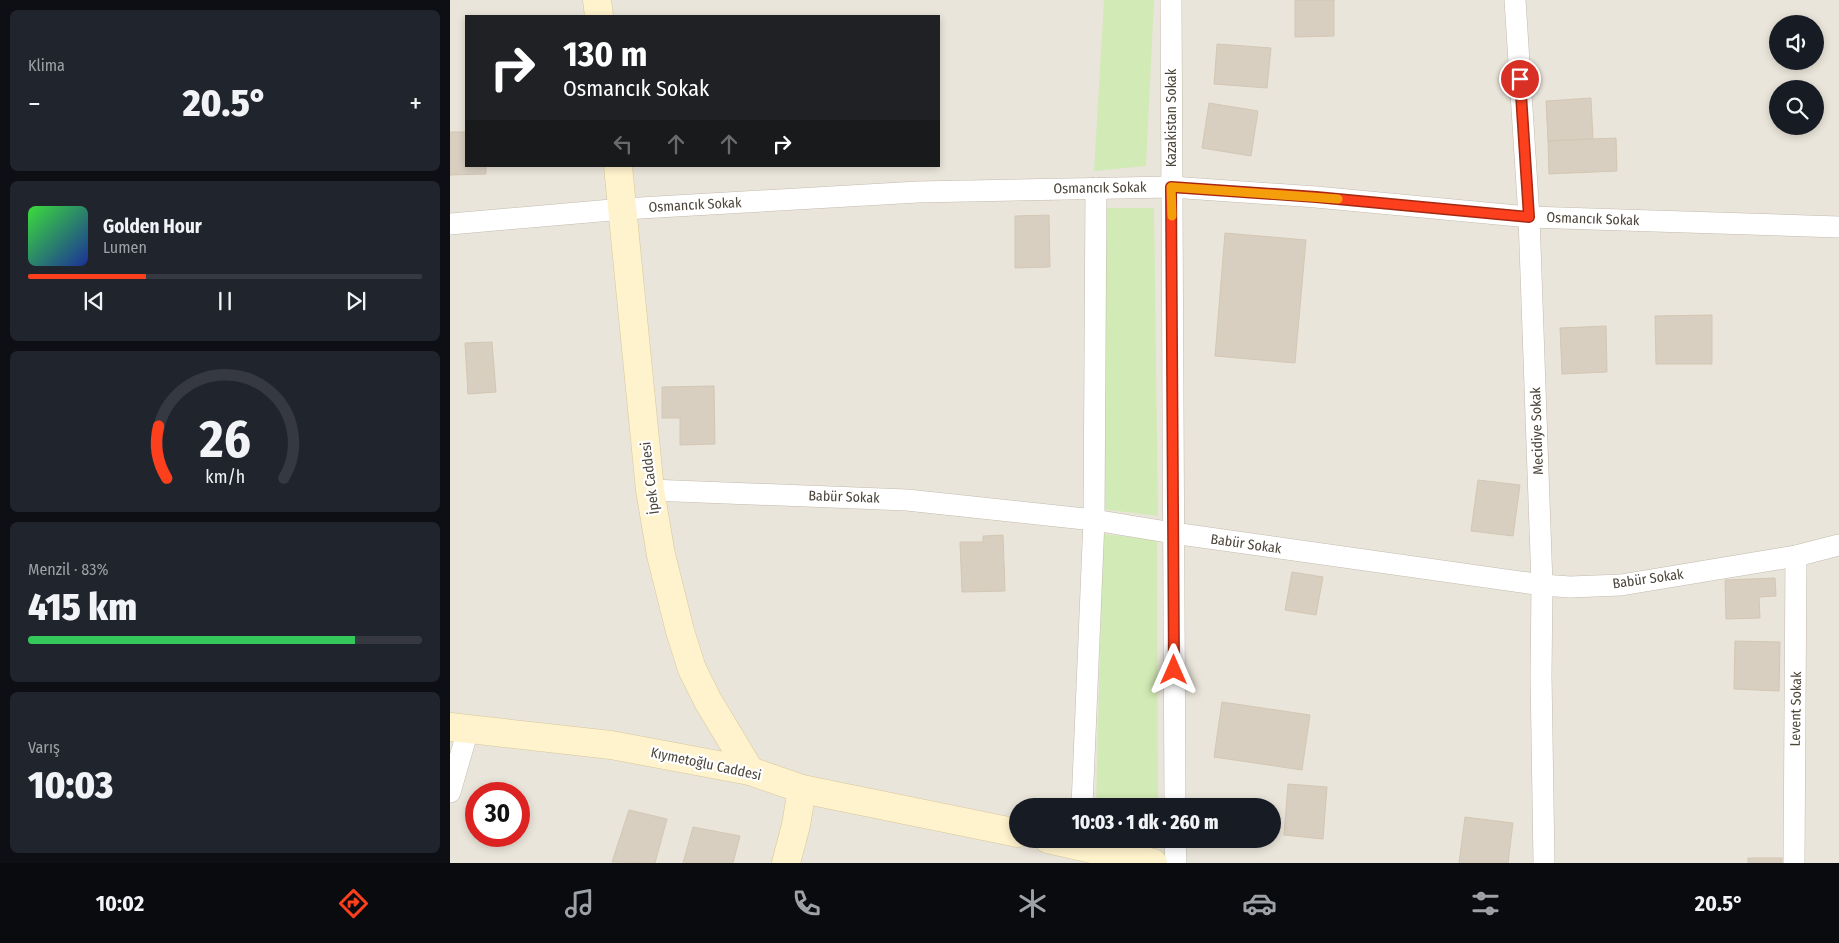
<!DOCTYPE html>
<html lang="tr">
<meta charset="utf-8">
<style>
:root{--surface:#171b24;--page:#20242c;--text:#f1f3f6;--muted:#9ea1a6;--line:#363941;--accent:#fc3f1d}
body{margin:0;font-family:"Fira Sans Condensed",sans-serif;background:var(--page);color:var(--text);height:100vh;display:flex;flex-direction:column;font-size:19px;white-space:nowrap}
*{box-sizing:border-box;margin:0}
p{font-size:16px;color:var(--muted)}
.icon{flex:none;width:28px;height:28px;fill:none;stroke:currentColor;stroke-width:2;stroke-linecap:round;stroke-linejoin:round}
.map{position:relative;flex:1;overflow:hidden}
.sheet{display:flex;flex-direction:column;gap:10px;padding:10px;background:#0d0f14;width:450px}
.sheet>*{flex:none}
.banner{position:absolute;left:15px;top:15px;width:475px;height:152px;border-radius:0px;box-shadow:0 2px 8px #0003;background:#202124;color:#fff;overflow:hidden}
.fabs{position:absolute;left:1319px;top:15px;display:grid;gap:10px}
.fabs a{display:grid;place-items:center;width:55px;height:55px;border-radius:50%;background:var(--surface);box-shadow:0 2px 8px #0003;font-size:25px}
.speed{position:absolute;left:15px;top:782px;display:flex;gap:10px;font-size:25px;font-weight:700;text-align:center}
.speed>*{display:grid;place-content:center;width:65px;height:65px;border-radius:50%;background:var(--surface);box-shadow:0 2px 8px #0003;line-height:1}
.speed .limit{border:8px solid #d22;background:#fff;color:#111}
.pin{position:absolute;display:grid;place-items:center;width:42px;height:42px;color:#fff;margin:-21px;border:2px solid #fff;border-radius:50%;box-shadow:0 1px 5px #0007}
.me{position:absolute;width:55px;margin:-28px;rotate:0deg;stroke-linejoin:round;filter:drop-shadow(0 0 4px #0008)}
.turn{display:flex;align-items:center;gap:18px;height:105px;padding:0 15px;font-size:22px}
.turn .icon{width:65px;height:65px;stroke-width:2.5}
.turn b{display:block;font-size:35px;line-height:42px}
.lanes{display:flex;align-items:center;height:48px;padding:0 15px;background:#0003;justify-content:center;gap:25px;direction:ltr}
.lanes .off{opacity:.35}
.big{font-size:38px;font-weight:800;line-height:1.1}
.sheet .card{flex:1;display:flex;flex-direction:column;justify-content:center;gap:8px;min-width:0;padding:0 18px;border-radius:8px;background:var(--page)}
.sheet .dial{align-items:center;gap:0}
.dial svg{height:130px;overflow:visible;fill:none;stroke:var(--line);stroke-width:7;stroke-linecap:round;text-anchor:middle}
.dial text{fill:var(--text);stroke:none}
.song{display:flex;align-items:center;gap:15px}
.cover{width:60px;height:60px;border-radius:8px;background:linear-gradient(135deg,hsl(120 70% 55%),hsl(230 70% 35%))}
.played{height:5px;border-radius:2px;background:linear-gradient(90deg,var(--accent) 30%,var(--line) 30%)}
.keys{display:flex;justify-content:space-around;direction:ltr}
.heat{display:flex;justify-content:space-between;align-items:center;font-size:28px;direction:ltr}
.charge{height:8px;border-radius:4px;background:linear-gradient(90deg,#34c759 83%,var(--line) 0)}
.trip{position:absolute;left:559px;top:798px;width:272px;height:50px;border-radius:25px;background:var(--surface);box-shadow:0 2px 8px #0003;font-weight:800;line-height:50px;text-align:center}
.tabs{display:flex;height:80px;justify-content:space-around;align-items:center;background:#090b0e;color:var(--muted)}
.tabs .icon{width:35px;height:35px}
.tabs .active{color:var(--accent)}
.tabs b{font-size:22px;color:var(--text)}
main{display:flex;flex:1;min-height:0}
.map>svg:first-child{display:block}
.residential{fill:#eae5da;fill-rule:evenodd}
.green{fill:#d2eab5}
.building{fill:#d8cfc1;stroke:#d3c7b4}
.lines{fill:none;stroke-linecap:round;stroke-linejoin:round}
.street-casing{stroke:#c2bbae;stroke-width:22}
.secondary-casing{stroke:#d6c79b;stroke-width:29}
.street{stroke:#fff;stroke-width:21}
.secondary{stroke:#fff3cd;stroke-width:28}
.route-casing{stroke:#a42913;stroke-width:12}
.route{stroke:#fc3f1d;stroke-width:9}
.slow{stroke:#f59e0b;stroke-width:9}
.labels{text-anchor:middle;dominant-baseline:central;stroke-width:4.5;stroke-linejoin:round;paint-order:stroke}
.street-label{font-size:14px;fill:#4b4439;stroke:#fff}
</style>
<main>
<section class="sheet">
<div class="card"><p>Klima</p>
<div class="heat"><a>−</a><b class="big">20.5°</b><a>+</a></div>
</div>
<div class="card">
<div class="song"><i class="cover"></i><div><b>Golden Hour</b><p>Lumen</p></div></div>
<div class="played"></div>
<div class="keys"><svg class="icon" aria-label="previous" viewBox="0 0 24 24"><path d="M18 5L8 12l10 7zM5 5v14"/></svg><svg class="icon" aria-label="pause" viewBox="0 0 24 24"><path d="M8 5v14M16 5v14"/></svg><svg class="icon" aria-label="next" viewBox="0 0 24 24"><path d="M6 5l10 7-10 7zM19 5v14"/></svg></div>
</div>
<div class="card dial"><svg viewBox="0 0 100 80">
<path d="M14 69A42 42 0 1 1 86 69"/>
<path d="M14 69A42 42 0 0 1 9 37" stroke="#fc3f1d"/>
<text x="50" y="56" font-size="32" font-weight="700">26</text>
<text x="50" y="72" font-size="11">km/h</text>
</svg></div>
<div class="card"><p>Menzil · 83%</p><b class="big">415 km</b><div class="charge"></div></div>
<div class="card"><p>Varış</p><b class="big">10:03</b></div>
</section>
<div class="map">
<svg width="1389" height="863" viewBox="0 0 1389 863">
<rect width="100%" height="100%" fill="#f6f3ec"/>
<path class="residential" d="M0,0H1389V863H0ZM16,16H489V166H16ZM1328,24H1365V61H1328ZM1328,89H1365V126H1328ZM26,794H69V836H26ZM568,806H822V839H568Z"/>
<g class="green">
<path d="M654,0H704L696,166L644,171Z"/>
<path d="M657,208H704L708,516L651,509Z"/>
<path d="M653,534L707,540L708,806H646Z"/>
</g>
<g class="building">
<path d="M845,0H884V36L845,37Z"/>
<path d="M767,44L821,48L817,88L764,84Z"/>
<path d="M1141,98L1143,139L1098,141L1096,101Z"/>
<path d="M759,103L808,111L801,156L752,148Z"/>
<path d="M0,132H16V166H36V174L0,175Z"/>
<path d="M1166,138L1167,171L1099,174L1098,141Z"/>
<path d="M599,215L600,267L565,268V216Z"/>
<path d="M775,233L856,240L845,363L765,356Z"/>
<path d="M1262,315V364H1206L1205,316Z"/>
<path d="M1156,326L1157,372L1112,374L1110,328Z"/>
<path d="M42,342L46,392L18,394L15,343Z"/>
<path d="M264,386L265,444L230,445V418H212V387Z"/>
<path d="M1028,480L1070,485L1063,536L1021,531Z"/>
<path d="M553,535L555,591L512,592L510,542H533V536Z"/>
<path d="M842,572L873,577L866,615L835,610Z"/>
<path d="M1325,578L1326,596L1309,597L1310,618L1276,619L1275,580Z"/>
<path d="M1285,641L1330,642L1329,691L1284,689Z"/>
<path d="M772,702L860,715L852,770L764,757Z"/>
<path d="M838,784L877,787L873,839L834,835Z"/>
<path d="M179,810L217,819L205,863L162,862Z"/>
<path d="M1015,817L1063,823L1058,863H1009Z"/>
<path d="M243,827L290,836L283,863H233Z"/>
<rect x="1298" y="858" width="34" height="5"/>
</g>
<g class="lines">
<defs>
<g id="street">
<path d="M721,0L725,806"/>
<path d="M1065,0L1079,217L1092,585L1091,675L1094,863"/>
<path d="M0,224L173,209L468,192L721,187L866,197L1079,217L1389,227"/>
<path d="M200,490L457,500L644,520L723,533L1092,585L1120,587L1171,585L1346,556L1389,545"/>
<path d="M0,792L18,730"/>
<path d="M632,806L644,520L646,188"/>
<path d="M725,839L726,863"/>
<path d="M1344,863L1346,556"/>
</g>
<g id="secondary">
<path d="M147,0L149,16"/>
<path d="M168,166L200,490L211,555L230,631L242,669L258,701L300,771"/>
<path d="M0,727L161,745L300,771L352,789L568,833"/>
<path d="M598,839L703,863"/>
<path d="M336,863L346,825L352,789"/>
</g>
</defs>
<use href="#street" class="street-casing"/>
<use href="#secondary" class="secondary-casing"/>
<use href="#street" class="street"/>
<use href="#secondary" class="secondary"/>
</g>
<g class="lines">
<defs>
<path id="route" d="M724,670L721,187L866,197L1079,217L1070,79"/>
</defs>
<use href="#route" class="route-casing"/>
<use href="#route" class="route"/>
<path class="slow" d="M722,216L721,187L888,199"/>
</g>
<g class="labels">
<g class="street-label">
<text transform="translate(721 118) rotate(-90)">Kazakistan Sokak</text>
<text transform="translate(650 188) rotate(-1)">Osmancık Sokak</text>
<text transform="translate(245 205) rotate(-3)">Osmancık Sokak</text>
<text transform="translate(1143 219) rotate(2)">Osmancık Sokak</text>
<text transform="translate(1087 431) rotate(-92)">Mecidiye Sokak</text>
<text transform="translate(200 478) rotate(-97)">İpek Caddesi</text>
<text transform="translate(394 497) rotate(2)">Babür Sokak</text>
<text transform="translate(796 544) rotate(8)">Babür Sokak</text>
<text transform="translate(1198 579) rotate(-8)">Babür Sokak</text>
<text transform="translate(1346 709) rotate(-89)">Levent Sokak</text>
<text transform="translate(256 764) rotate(12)">Kıymetoğlu Caddesi</text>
</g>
</g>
</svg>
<div class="fabs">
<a><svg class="icon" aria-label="sound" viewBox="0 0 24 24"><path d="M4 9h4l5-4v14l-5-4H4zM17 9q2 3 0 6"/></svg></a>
<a><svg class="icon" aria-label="search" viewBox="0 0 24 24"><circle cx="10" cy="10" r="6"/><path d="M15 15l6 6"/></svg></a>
</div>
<div class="speed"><div class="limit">30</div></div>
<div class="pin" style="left:1070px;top:79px;background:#d93025"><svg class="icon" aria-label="arrive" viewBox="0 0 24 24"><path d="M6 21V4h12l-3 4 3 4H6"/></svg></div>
<svg class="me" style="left:724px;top:670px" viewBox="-20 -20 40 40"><path d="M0-17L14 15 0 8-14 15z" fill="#fc3f1d" stroke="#fff" stroke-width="4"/></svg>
<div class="trip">10:03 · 1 dk · 260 m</div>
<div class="banner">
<div class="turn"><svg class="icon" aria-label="right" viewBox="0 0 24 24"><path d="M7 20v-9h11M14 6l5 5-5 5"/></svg><div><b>130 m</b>Osmancık Sokak</div></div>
<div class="lanes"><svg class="icon off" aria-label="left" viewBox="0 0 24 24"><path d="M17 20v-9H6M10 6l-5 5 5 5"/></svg><svg class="icon off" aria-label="ahead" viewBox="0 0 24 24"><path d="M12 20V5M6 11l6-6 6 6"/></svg><svg class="icon off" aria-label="ahead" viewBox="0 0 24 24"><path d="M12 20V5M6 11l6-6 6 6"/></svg><svg class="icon" aria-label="right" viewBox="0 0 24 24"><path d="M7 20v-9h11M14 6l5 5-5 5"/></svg></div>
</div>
</div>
</main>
<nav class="tabs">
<b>10:02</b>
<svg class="icon active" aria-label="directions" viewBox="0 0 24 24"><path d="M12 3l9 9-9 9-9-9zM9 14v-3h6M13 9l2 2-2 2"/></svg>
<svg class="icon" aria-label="music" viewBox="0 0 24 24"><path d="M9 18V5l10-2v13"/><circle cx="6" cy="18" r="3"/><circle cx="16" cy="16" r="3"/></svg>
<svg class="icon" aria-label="phone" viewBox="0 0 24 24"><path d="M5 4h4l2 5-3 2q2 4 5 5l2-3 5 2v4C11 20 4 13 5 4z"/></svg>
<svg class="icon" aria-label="climate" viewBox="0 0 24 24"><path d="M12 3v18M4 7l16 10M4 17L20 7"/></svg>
<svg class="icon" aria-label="car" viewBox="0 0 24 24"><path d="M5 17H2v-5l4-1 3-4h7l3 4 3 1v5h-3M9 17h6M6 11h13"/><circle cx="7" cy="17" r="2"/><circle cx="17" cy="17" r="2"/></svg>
<svg class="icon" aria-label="filters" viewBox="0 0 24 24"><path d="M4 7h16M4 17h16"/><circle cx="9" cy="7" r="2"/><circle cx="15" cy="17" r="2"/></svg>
<b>20.5°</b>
</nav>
